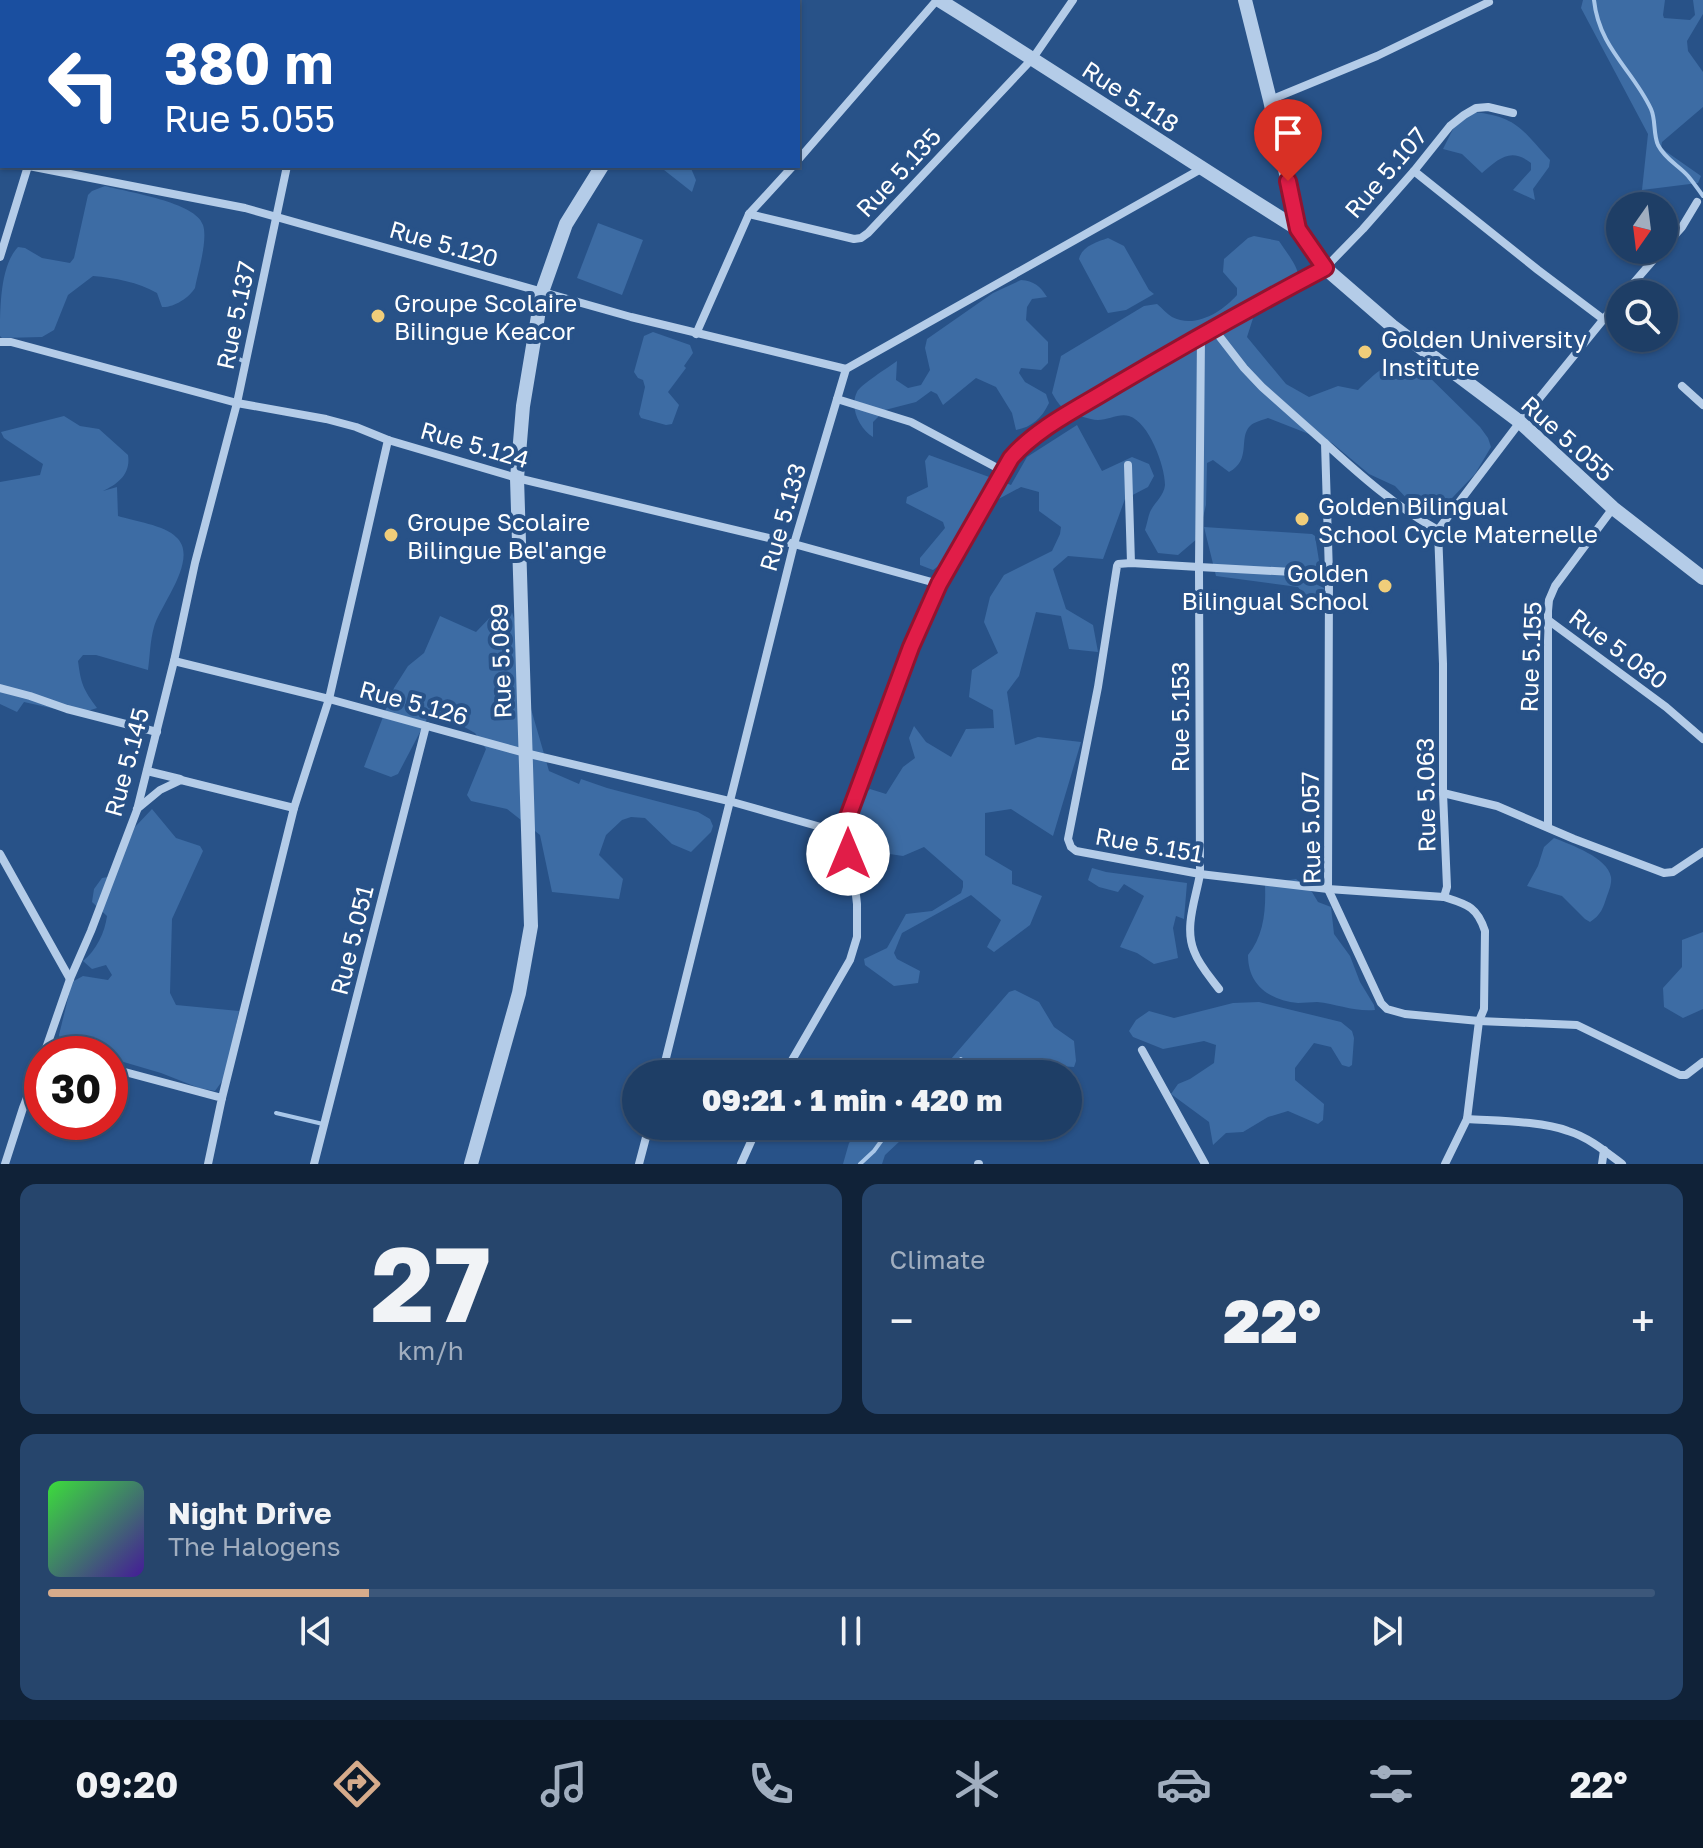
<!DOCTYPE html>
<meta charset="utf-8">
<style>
:root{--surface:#1e3e66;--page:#26456c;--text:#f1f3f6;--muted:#a1aebf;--line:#3c577a;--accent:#d6ab8b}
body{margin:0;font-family:"Golos Text",sans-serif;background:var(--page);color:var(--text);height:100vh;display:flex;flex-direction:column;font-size:30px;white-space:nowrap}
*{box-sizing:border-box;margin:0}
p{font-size:26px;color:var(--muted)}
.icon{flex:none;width:44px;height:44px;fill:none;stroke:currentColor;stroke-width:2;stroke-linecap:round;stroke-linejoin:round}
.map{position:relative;height:1164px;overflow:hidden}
.details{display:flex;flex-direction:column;gap:20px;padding:20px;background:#102238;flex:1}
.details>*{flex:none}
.top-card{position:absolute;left:0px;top:0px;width:800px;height:168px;box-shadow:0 2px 6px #0004,0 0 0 2px var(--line);background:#1a4fa0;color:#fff;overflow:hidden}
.needle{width:52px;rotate:194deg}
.controls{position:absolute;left:1606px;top:192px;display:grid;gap:16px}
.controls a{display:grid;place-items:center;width:72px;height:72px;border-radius:50%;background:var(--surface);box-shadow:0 2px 6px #0004,0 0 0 2px var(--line);font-size:40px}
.speed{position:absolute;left:24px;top:1036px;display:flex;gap:16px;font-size:40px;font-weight:700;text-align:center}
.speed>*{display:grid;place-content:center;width:104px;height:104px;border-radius:50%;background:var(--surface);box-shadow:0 2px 6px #0004,0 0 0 2px var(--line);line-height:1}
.speed .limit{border:12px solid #d22;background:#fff;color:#111}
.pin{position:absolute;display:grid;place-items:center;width:68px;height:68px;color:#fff;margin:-82px -34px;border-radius:50% 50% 50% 0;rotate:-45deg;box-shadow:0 0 8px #0007}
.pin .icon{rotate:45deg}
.me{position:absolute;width:88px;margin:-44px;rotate:0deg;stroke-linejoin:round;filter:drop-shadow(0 0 6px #0008)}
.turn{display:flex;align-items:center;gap:28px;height:168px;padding:0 32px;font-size:36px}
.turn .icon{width:104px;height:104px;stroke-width:2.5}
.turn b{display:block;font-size:56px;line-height:68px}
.big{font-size:60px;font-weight:800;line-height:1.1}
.details .card{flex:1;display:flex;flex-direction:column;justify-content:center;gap:12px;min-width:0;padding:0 28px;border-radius:16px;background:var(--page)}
.details .dial{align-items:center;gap:0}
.dial b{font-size:104px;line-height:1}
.song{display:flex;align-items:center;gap:24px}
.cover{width:96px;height:96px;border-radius:12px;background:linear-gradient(135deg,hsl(120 70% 55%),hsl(260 70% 35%))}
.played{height:8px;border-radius:4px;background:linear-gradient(90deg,var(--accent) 20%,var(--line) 20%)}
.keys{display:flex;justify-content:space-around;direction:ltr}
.heat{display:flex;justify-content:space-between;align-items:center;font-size:44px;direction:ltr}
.details .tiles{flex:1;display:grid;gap:20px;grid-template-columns:1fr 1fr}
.card:last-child{grid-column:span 2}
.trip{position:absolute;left:622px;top:1060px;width:460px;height:80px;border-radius:40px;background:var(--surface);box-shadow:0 2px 6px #0004,0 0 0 2px var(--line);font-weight:800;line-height:80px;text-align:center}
.tab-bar{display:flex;height:128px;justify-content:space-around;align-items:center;background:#0c1929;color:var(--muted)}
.tab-bar .icon{width:56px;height:56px}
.tab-bar .on{color:var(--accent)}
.tab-bar b{font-size:36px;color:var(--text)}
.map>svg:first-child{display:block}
.green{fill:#3d6ca4}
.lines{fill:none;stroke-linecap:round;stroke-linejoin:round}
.stream{stroke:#a9c7e9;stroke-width:4}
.minor{stroke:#b4cce8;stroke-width:8}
.tertiary{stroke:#b4cce8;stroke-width:14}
.route-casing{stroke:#92132f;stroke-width:20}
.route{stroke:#e11d48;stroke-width:14}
.poi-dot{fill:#f0cd7a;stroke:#285288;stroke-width:3}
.labels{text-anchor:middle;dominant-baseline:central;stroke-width:8;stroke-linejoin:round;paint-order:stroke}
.street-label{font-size:24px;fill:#fff;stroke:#285288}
.poi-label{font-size:24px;fill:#fff;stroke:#285288;text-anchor:start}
</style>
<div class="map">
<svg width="1703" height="1164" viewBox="0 0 1703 1164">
<rect width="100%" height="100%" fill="#285288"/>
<g class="green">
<path d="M1583,0H1665L1663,15L1664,18L1690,20L1695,15L1693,0H1703V14L1687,41L1688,51L1703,72V107L1662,142L1661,148L1701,176L1698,183L1642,190L1648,134L1581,8Z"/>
<path d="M1474,112C1518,117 1522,130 1550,160L1549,167L1533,189L1535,200L1513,190L1531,170V163C1510,147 1499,159 1482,173L1462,154L1443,149L1454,127Z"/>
<path d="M659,166H690L696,180L692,192Z"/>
<path d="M105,186C127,192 196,202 203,225C208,240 198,272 195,288C189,298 173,308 162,307L157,293C138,282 115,278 93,276L68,295L54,330L42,337L2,338L0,336C0,308 0,266 18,247L25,248L42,258L70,263L74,258L88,195L92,191Z"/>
<path d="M598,223L643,240L622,295L577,278Z"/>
<path d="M1254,236L1279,241C1284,249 1298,266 1298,275C1299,291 1267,305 1255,312L1247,337L1286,384L1309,397L1338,386L1358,390C1374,375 1390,356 1415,363L1480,427L1488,438L1491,447L1475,474L1433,518L1426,519L1395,486L1369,474L1332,443L1268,418C1263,420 1254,422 1250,426C1238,438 1252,460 1229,472L1213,460L1207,463L1206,505L1198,538L1178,555L1158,553L1145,530C1147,524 1148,517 1150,512C1154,503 1164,496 1165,485C1165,466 1149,422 1129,416C1119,413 1108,420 1098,420C1089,420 1071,413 1063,408C1058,404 1055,398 1052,393L1061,356L1144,306L1157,304C1162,308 1167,314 1172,317C1195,329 1222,312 1237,295V288L1223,272L1224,259L1248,238Z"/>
<path d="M1108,238L1124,246L1149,290L1154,294L1126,310L1108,313L1079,259C1082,246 1097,242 1108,238Z"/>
<path d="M1021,280C1034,281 1040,286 1047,297L1032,299L1027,307L1026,320L1048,342V363L1041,370L1021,368L1019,373L1025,382L1046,394L1049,403C1042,418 1032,427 1016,430L1012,413L996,387L976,378L943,405L937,394L931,391L916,402L885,410L873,422V437C860,429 849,408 857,392C860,385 889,367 897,361L896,380L908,388L921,385L930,370L925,348L927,339L993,293Z"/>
<path d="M653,332L690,345L693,353L684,366L686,368L668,392L679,405L672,424L666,425L641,418L639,414L645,387L643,380L638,378L634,372L644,336Z"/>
<path d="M64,416L80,426L99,429L128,455C131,474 118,484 103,491L117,487L118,516C134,521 164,525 176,537C200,558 160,605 154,627C150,641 150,656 148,670L96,655H83L78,661C81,684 83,689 97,708L78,714L24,702L17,712L0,704V482L40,475L43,464L4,438L1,432Z"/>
<path d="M1077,425L1102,471L1132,457L1149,464L1154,476L1148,487L1125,499L1103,559L1068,556L1053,569L1066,609L1093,625L1098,652L1069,649L1061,616L1036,612L1019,676L1007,692L1015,745L1038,737L1081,742L1053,836L1011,809L985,813V855L1012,871V884L1042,896L1030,925L994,952L987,947L1001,920L971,895L902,933L894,953L897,959L920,971L918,983L894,986L865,965L864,959L887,948L906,914L932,911L961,893L963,887V881L924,847L903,856L863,850C862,849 854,840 854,839C847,822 856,800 870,789L886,794L903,767L915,758L909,738L914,726L926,742L951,757L966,729L994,728L993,710L969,697L972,670L998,653L984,622L990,597L1004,575L1052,551L1060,534L1061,527L1039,511V492L1021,487L993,502L988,506L965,546L933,570L920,565V558L945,528L943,522L906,503L907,497L928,487L925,461L929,455L1011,485L1027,457Z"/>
<path d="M1204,527L1312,534L1315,536L1320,567L1307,580L1324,588L1326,601L1323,603L1308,601L1298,587L1216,576Z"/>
<path d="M506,605L511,609L520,638V671L549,771L579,784L581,779L607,788L698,812L710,819L713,826L711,832L691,852L672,844L645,818L631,817L622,820L606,835L599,855L623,879L619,899L552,892L540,835L507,809L471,801L467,795L486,749L475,733L443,715H429L398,774L391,777L364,767L394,688L408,666L424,653L440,616L476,632L499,608Z"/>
<path d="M152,809L176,838L200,846L203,851L172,919L170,993L176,1005L239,1011L225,1077L215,1091L199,1088L161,1073L110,1058V1054H95L61,1044L59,1035L72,982L83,976L108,980L112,975L106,965L92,969L83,961C96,951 105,932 107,916L92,902L94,889L102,878L114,876L135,827Z"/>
<path d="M1554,838C1571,845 1607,857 1611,877C1612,883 1609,891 1607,896C1603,908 1601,915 1590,922L1585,919L1562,896L1527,886L1538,866L1544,847Z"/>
<path d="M1092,868L1106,872L1187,883L1184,919L1176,916L1173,928L1178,958L1154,964L1137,953L1120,947L1144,896L1124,884L1118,892L1099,887L1088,880Z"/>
<path d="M1296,879L1312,892L1318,902L1331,907L1334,934L1350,956L1360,982L1374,1005L1375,1010C1355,1012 1337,1004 1317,1002C1311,1002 1304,1003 1298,1003C1269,1000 1248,985 1248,955C1264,935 1266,910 1265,884Z"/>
<path d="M1703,932V1009L1683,1018L1664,1007L1663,988L1682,967V940Z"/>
<path d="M1015,990L1039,1002L1054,1027L1074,1041L1076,1061L1074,1067L1029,1064L1017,1074H938L1009,992Z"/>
<path d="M1259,1002L1341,1022L1352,1031L1354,1038L1352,1065L1349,1067L1342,1065L1331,1047L1314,1043L1295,1068V1080L1324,1104L1323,1120L1318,1124L1288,1111L1268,1117L1243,1132L1226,1133L1213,1145L1209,1122L1171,1094L1178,1084L1190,1079L1214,1063L1216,1045L1204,1041L1163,1049L1133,1037L1129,1031L1136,1020L1149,1011L1174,1018L1233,1003Z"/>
<path d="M863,1126H916L885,1155L882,1164H843L849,1143Z"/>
</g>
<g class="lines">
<g class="stream">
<path d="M1594,0C1599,48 1633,70 1651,109C1656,120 1653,134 1658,145C1665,159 1678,165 1688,176C1693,182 1698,189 1703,196"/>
<path d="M229,354L243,361"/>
<path d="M950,1074L961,1059"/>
<path d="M276,1113L323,1124"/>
<path d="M860,1164L874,1151L892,1126"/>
</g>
<g class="minor">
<path d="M523,0L532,2"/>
<path d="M324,2L325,0"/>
<path d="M556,2L558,0"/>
<path d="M0,6H2"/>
<path d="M1270,100L1377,56L1489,2"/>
<path d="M0,156L2,157"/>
<path d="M798,160L937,0"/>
<path d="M29,166L245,208L631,317L846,369"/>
<path d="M1414,171L1538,270L1603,319"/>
<path d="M749,214L793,166"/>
<path d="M1664,247L1682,227L1697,202"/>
<path d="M0,257L28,166"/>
<path d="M1624,294L1662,250"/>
<path d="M1213,328L1244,368L1262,387L1325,443"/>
<path d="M696,334L749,214L854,239L861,238L868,233L1033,58L1073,0"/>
<path d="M1201,335L1199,567L1131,563L1118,564L1117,566L1098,687L1068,839L1071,847L1076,851L1200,874L1328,889L1444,897"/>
<path d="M0,342H11L237,403L326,419L356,427L388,440L517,478L794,544L939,584"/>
<path d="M1682,386L1703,405"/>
<path d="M837,399L911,422L1003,471"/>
<path d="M1128,465L1131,563"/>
<path d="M1438,530C1396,507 1360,475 1325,443L1329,574L1328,889L1381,1003L1387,1009L1405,1014L1479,1021L1577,1025L1680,1075H1686L1703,1062"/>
<path d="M1548,620L1666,707L1703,739"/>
<path d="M174,661L329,699L525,753L729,801L842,833"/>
<path d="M0,688L30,696L67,709L157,732"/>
<path d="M147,771L180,779"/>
<path d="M1443,793L1497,806L1574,839L1664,873L1673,872L1703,852"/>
<path d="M137,809L160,790L181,780L294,808"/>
<path d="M1548,827V611L1549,600L1555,586L1613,508"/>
<path d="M0,854L70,979"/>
<path d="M1219,989C1210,977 1199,965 1194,951C1184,927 1196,898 1200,874L1199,567L1329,574"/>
<path d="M45,1050L60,1054"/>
<path d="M1142,1050L1205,1164"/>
<path d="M44,1054L70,979L91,931L137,810L174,661L195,563L237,403L287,166"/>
<path d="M110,1068L222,1098L208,1164"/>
<path d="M662,1074L794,544L846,369L1201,169"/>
<path d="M784,1074L850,960L857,937V904L854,878L842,833L879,732L911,647L939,584L1011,458L1023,445L1074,411L1201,335L1325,268L1363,229L1414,171L1450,126L1464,115L1476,108L1488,107L1513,113"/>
<path d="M222,1098L294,808L329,699L388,440"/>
<path d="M1467,1119C1496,1121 1542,1121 1568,1131C1588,1137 1605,1151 1622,1164"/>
<path d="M5,1164L23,1108L42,1059"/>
<path d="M314,1164L426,726"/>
<path d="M639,1164L649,1126"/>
<path d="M741,1164L758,1126"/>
<path d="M978,1164H979"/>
<path d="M1445,1164L1467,1119L1479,1021L1484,1009L1485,931C1477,906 1466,904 1444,897L1447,887L1443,793V664L1438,530L1520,422L1620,299"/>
<path d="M1602,1164L1604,1150"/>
</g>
<g class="tertiary">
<path d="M939,0C1060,75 1178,154 1298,229"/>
<path d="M1245,0L1270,100L1298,229L1325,268L1392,326L1520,422L1613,508L1703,578"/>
<path d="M728,2L729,0"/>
<path d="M471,1164L519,993L531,926L517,478L523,406L542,292L566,224L602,166"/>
</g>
</g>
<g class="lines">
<defs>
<path id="route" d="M848,854L842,833L911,647L939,584L1011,458C1037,428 1077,409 1111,388C1182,346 1253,306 1325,268L1298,229L1288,181"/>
</defs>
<use href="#route" class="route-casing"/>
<use href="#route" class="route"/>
</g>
<g class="poi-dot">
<circle cx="378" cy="316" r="8"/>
<circle cx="1365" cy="352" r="8"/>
<circle cx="1302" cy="519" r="8"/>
<circle cx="391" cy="535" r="8"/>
<circle cx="1385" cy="586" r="8"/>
</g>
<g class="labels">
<g class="street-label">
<text transform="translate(1131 96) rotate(33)">Rue 5.118</text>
<text transform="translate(898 172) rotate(-47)">Rue 5.135</text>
<text transform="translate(1385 172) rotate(-49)">Rue 5.107</text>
<text transform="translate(444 243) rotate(16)">Rue 5.120</text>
<text transform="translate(235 315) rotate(-78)">Rue 5.137</text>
<text transform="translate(1568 438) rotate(42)">Rue 5.055</text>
<text transform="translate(475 444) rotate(16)">Rue 5.124</text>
<text transform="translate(782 517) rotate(-74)">Rue 5.133</text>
<text transform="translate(1619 648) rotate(37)">Rue 5.080</text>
<text transform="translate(1530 657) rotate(-88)">Rue 5.155</text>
<text transform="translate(500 661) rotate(-92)">Rue 5.089</text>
<text transform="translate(414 702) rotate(15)">Rue 5.126</text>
<text transform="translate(1179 717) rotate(-90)">Rue 5.153</text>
<text transform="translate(126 762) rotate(-75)">Rue 5.145</text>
<text transform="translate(1425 795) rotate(-91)">Rue 5.063</text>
<text transform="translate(1310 828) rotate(-91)">Rue 5.057</text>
<text transform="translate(1149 844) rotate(10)">Rue 5.151</text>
<text transform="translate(351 940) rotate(-76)">Rue 5.051</text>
</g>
<g class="poi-label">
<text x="394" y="302">Groupe Scolaire<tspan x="394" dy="28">Bilingue Keacor</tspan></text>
<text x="1381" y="338">Golden University<tspan x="1381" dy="28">Institute</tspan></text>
<text x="1318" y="505">Golden Bilingual<tspan x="1318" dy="28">School Cycle Maternelle</tspan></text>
<text x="407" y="521">Groupe Scolaire<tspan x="407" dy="28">Bilingue Bel'ange</tspan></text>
<text x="1369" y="572" text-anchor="end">Golden<tspan x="1369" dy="28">Bilingual School</tspan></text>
</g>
</g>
</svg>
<div class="controls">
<a><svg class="needle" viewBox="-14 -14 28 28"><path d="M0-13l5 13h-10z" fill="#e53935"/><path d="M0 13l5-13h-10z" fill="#a1aebf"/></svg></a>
<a><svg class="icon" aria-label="search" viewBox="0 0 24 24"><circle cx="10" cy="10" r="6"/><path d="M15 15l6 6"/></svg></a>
</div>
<div class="speed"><div class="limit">30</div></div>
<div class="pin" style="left:1288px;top:181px;background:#d93025"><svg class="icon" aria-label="arrive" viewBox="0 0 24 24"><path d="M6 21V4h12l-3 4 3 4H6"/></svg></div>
<svg class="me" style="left:848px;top:854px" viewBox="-20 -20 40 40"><circle r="19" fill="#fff"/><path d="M0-13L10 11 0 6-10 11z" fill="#e11d48"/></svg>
<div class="trip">09:21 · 1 min · 420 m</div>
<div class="top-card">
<div class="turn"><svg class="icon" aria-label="left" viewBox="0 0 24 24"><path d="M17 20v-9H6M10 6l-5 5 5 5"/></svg><div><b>380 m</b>Rue 5.055</div></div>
</div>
</div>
<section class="details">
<div class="tiles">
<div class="card dial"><b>27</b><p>km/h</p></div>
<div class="card"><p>Climate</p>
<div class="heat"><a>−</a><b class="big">22°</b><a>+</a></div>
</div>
<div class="card">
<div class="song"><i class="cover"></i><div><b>Night Drive</b><p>The Halogens</p></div></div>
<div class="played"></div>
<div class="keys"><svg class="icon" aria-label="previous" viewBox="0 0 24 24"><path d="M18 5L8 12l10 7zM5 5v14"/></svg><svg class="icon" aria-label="pause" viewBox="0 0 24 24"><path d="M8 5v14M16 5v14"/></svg><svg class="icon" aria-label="next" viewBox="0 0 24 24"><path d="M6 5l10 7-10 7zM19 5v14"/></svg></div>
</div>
</div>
</section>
<nav class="tab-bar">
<b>09:20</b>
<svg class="icon on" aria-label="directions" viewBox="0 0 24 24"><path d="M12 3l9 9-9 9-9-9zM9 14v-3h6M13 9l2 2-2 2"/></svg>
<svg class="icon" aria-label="music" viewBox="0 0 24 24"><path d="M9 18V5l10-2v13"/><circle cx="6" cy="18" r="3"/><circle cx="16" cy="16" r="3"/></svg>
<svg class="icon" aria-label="phone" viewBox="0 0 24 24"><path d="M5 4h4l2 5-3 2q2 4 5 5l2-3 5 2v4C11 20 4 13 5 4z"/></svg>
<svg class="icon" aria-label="climate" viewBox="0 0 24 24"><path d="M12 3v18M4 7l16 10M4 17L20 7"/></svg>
<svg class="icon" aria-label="car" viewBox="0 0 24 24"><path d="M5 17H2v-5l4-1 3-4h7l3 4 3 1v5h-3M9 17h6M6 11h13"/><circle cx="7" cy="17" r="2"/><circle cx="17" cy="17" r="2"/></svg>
<svg class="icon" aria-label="filters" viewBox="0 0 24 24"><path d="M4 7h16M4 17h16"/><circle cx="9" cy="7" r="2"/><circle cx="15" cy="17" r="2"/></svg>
<b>22°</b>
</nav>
